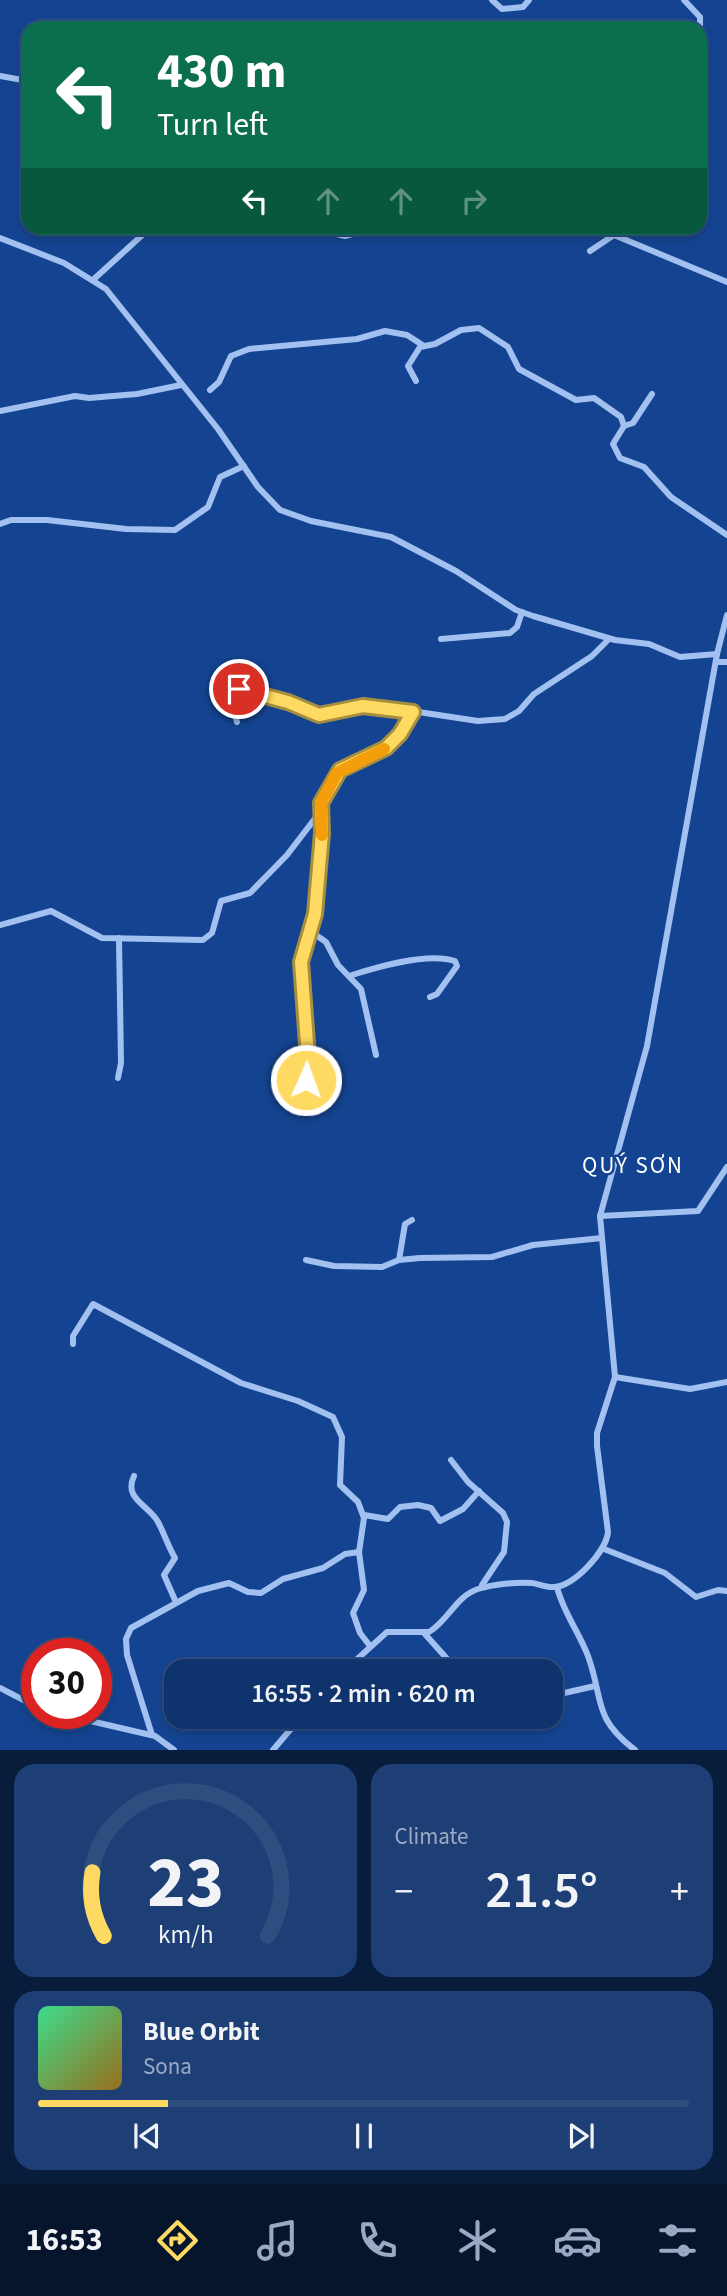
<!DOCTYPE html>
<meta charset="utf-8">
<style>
:root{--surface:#0f336d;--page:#1d3f75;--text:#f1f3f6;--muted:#9baac2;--line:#2f4e80;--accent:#ffda62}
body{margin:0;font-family:"Source Sans 3",sans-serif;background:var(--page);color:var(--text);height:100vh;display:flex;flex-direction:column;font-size:26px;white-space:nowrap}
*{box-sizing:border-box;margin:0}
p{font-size:23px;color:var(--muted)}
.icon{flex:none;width:38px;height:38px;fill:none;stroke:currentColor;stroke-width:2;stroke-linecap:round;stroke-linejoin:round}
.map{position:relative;height:1750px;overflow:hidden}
.details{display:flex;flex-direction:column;gap:14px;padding:14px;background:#081c3c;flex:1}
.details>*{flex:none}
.guide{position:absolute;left:21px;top:21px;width:686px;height:214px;border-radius:21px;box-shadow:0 4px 10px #0003,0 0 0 2px var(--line);background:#0b6e4f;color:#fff;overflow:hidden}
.speed{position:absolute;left:21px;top:1638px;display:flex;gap:14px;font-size:35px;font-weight:700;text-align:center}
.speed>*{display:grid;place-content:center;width:91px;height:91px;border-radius:50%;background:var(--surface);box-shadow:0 4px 10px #0003,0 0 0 2px var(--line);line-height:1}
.speed .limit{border:10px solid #d22;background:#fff;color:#111}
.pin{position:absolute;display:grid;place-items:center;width:60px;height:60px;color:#fff;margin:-30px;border:4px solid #fff;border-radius:50%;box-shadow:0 2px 7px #0007}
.me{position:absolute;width:77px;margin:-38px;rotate:2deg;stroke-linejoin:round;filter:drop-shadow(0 0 5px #0008)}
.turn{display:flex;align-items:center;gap:24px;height:147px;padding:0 21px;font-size:32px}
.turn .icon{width:91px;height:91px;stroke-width:2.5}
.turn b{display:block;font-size:49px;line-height:60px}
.lanes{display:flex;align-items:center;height:66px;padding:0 21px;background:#0003;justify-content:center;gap:35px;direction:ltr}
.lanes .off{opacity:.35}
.big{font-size:52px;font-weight:600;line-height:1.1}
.details .tile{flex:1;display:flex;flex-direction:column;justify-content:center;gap:10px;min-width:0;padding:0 24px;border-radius:21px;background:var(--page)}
.details .dial{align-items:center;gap:0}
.dial svg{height:182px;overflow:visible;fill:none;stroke:var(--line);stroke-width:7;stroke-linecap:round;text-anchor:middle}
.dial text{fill:var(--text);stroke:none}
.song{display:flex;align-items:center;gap:21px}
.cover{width:84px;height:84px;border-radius:10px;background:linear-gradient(135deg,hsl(150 70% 55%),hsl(40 70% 35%))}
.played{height:7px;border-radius:4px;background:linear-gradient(90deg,var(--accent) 20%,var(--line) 20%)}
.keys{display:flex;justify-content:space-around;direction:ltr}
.heat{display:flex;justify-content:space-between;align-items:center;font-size:38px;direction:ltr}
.details .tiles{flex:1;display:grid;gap:14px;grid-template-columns:1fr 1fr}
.tile:last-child{grid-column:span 2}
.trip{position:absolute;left:164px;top:1659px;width:399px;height:70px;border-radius:21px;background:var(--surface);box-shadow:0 4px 10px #0003,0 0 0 2px var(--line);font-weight:600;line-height:70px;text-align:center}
.menu{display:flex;height:112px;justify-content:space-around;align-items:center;background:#06142c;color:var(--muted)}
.menu .icon{width:49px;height:49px}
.menu .active{color:var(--accent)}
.menu b{font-size:32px;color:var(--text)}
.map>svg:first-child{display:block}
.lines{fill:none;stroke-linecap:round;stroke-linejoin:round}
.minor{stroke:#a2c1f1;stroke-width:6}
.route-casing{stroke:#a68e40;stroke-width:18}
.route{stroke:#ffda62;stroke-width:12}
.slow{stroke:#f59e0b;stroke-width:12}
.labels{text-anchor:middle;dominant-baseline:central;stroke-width:5;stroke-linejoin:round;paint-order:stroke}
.quarter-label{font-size:23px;letter-spacing:2px;fill:#fff;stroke:#144491}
</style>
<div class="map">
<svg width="727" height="1750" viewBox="0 0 727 1750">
<rect width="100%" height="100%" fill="#144491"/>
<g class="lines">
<g class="minor">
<path d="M492,0L502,9L523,7L529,0"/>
<path d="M684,0L700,17V37"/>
<path d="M0,76L28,81"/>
<path d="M311,228L345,236L375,228"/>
<path d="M0,238L64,263L106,289L218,429L258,487L280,510L311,521L391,537L456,571L516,610L533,616L615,640L649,644L680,657L717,654"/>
<path d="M590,251L614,235L727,282"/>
<path d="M94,279L150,228"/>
<path d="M416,381L408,366L420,347L435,344L461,330L479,328L508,347L519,369L576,400L594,398L621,417L624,426L613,444L620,458L644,467L671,497L727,535"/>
<path d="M210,390L219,382L231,356L249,349L357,339L385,331L407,335L424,346"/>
<path d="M0,411L75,396L89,398L137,394L181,385"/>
<path d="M624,426L633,423L652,394"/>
<path d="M0,524L11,520H47L126,529L175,530L208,507L220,477L244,466"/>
<path d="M441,639L510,633L517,627L522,612"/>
<path d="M716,662H727"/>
<path d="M237,722L231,700L236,689H239L288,702L319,715L372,705L478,721L505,719L519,711L534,694L592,656L609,639"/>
<path d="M0,925L51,911L102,938L203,940L212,933L221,901L250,893L287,855L320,812"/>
<path d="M310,931L326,942L338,965L361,989L376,1055"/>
<path d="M349,976C377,967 427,952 455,961L457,966L437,994L430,997"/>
<path d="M118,1078L121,1063L119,938"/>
<path d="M301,1092L307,1077L308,1063L301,962L315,914L322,833L321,803L340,770L386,748L400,734L413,712"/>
<path d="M600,1216L698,1211L727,1167"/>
<path d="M306,1260L334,1266L382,1267L399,1260L420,1258L492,1257L533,1245L602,1238"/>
<path d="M399,1260L405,1224L412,1220"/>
<path d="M73,1344V1336L93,1304L241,1383L298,1401L333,1417L342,1437L340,1485L358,1502L364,1518L359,1552L364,1590L353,1613L360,1633L370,1646"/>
<path d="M615,1377L690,1389L727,1382"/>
<path d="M451,1460L468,1482L503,1513L507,1522L504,1552L482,1585L485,1587"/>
<path d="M134,1476C123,1499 149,1505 158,1522C164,1533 168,1546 175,1558L164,1575L175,1600"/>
<path d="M364,1515L388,1519L400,1507L418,1505L431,1508L440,1521L463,1509L479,1491"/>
<path d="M604,1549L665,1573L696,1597L718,1590L727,1591"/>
<path d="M557,1587C563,1612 579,1632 588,1656C604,1700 592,1717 635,1750"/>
<path d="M424,1633L458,1671"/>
<path d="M344,1671L387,1632H429C448,1621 456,1596 478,1589C494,1584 516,1582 532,1583C539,1584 547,1588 554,1587C574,1586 606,1552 608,1532L597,1446V1433L615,1377L600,1216L647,1046L717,654L727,615"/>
<path d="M0,1688L37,1707"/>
<path d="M551,1696L595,1686"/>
<path d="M56,1713L155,1736L174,1750"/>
<path d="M152,1735L127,1655L126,1639L131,1628L198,1591L229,1583L248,1592L261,1593L283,1579L323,1568L345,1554L359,1552"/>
<path d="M273,1750L301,1717"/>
</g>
</g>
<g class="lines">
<defs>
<path id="route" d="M239,689L288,702L319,715L363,706L413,712L400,734L386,748L340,770L321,803L322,833L315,914L301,962L308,1057L306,1080"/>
</defs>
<use href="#route" class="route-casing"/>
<use href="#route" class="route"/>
<path class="slow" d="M322,835L321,803L337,773L384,749"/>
</g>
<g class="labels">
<g class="quarter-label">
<text x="633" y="1165">QUÝ SƠN</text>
</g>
</g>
</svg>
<div class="speed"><div class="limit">30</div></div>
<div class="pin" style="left:239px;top:689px;background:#d93025"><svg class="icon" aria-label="arrive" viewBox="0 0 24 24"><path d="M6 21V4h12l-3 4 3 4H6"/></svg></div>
<svg class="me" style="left:306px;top:1080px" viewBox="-20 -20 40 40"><circle r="17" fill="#ffda62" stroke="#fff" stroke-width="3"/><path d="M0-11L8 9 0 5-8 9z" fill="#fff"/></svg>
<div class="trip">16:55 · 2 min · 620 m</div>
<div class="guide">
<div class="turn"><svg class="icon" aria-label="left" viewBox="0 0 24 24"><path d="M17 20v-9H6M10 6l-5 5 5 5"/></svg><div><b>430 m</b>Turn left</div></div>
<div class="lanes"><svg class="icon" aria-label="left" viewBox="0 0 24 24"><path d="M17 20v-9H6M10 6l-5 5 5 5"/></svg><svg class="icon off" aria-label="ahead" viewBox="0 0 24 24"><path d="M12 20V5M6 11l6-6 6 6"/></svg><svg class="icon off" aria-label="ahead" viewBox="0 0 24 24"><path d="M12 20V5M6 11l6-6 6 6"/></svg><svg class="icon off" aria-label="right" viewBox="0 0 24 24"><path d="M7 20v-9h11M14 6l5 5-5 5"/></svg></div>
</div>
</div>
<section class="details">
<div class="tiles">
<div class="tile dial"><svg viewBox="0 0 100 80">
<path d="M14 69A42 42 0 1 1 86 69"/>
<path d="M14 69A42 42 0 0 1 9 41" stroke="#ffda62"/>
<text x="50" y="56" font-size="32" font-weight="700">23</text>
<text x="50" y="72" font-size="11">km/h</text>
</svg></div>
<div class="tile"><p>Climate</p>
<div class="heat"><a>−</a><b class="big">21.5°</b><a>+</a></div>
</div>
<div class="tile">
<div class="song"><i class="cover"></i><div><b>Blue Orbit</b><p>Sona</p></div></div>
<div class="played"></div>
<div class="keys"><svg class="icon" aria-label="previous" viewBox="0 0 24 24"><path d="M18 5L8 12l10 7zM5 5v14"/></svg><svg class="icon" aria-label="pause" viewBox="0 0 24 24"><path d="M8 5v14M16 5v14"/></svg><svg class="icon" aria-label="next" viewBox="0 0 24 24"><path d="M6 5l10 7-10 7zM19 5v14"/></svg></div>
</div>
</div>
</section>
<nav class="menu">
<b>16:53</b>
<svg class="icon active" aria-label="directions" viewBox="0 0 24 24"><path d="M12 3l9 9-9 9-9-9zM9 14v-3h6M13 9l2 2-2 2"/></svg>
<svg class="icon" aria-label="music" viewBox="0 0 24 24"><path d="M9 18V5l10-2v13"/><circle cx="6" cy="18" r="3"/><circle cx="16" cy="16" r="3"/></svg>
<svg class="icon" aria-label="phone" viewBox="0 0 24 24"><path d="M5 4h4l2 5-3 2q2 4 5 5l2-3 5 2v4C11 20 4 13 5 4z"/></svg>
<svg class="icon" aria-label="climate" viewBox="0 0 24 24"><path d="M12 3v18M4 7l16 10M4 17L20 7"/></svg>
<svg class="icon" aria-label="car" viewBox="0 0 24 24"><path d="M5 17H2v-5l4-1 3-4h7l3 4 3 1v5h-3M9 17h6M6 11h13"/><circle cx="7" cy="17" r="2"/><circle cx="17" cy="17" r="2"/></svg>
<svg class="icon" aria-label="filters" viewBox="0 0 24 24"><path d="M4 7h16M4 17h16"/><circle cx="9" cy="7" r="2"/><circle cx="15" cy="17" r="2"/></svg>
</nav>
